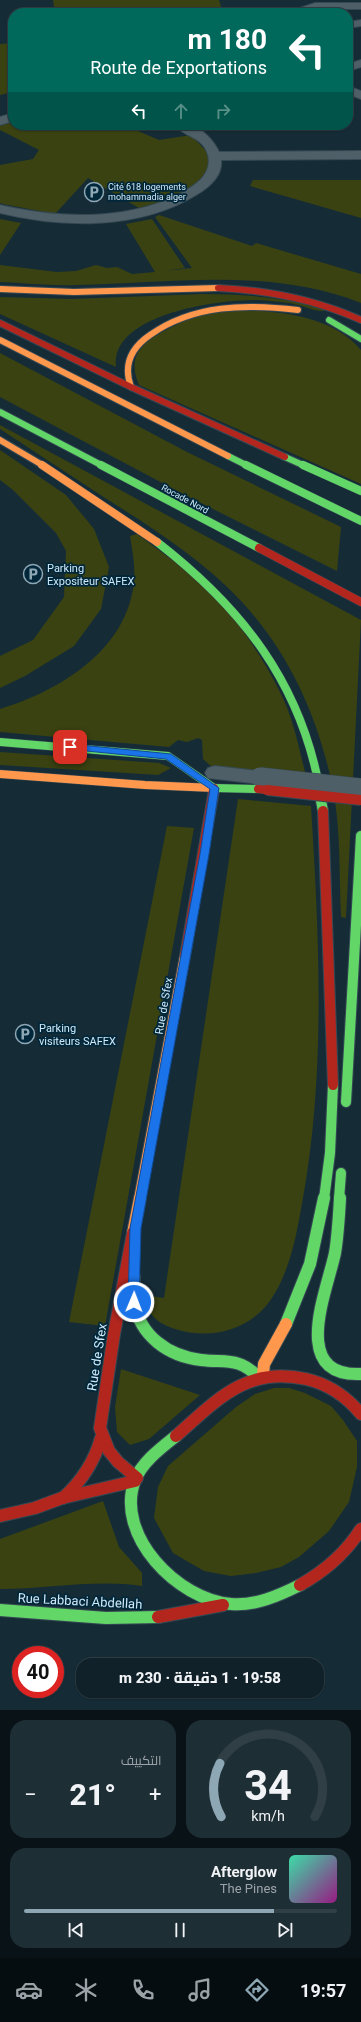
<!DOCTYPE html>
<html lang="ar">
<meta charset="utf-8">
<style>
:root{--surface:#102129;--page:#1e2e35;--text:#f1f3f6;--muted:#9ca3a8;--line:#303e46;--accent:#8ea7b5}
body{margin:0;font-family:Roboto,Cairo,sans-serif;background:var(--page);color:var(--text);direction:rtl;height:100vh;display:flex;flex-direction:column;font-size:15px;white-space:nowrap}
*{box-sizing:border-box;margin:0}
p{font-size:13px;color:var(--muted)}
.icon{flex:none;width:22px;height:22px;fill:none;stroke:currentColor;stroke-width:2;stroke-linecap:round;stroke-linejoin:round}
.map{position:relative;height:1710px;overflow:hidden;direction:ltr}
.sheet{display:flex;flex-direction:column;gap:10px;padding:10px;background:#091217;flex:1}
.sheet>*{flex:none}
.banner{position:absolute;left:8px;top:8px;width:345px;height:122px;border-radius:16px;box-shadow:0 1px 3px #0004,0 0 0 1px var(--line);direction:rtl;background:#00695c;color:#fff;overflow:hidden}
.speed{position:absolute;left:12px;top:1646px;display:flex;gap:8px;font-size:20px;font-weight:700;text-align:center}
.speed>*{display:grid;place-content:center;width:52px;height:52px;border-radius:50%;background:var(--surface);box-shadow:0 1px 3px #0004,0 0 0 1px var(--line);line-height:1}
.speed .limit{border:6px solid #d22;background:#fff;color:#111}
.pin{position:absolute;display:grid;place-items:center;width:34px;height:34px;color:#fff;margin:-17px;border-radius:8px;box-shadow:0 2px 6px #0006}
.me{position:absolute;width:44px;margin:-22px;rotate:1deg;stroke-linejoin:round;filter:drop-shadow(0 0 3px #0008)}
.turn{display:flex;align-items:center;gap:14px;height:84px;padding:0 20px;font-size:18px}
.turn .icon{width:52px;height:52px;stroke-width:2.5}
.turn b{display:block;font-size:28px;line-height:34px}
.lanes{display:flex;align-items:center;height:38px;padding:0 20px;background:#0003;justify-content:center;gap:20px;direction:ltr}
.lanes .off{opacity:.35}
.big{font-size:30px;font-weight:800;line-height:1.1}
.sheet .card{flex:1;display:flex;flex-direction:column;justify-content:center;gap:6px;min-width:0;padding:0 14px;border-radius:16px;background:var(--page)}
.sheet .dial{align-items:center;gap:0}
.dial svg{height:104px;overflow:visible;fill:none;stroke:var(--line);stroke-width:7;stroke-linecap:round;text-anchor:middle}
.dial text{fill:var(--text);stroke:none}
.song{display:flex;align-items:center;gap:12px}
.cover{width:48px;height:48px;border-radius:6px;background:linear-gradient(135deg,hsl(160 70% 55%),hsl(310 70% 35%))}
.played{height:4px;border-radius:2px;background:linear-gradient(90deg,var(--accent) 80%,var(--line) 80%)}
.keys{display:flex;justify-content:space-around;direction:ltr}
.heat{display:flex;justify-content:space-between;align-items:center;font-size:22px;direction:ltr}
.sheet .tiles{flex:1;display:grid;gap:10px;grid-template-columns:1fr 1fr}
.card:last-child{grid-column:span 2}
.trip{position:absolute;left:76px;top:1658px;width:248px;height:40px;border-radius:16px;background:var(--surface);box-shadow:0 1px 3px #0004,0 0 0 1px var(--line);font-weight:800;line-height:40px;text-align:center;direction:rtl}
.dock{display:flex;height:64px;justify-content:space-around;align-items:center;background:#060d10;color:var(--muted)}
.dock .icon{width:28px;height:28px}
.dock .selected{color:var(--accent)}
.dock b{font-size:18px;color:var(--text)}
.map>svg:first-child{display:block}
.green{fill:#3a4211}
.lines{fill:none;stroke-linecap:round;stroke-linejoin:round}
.street-casing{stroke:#354954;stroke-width:2}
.fast-far3-casing{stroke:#354954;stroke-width:8}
.fast-far2-casing{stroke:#354954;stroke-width:9}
.fast-far1-casing{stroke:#354954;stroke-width:12}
.fast-casing{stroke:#354954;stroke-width:14}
.slow-far3-casing{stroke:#354954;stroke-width:8}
.slow-far2-casing{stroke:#354954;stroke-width:9}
.slow-far1-casing{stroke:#354954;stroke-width:12}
.slow-casing{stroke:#354954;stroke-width:14}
.jam-far3-casing{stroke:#354954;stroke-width:8}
.jam-far2-casing{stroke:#354954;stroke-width:9}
.jam-far1-casing{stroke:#354954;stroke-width:12}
.jam-casing{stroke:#354954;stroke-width:14}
.street{fill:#4f5f67;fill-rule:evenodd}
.fast-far3{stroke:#63d668;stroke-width:6}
.fast-far2{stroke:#63d668;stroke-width:8}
.fast-far1{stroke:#63d668;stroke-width:10}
.fast{stroke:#63d668;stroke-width:12}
.slow-far3{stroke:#ff974d;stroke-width:6}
.slow-far2{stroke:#ff974d;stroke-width:8}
.slow-far1{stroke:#ff974d;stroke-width:10}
.slow{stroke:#ff974d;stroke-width:12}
.jam-far3{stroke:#b3261e;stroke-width:6}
.jam-far2{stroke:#b3261e;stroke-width:8}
.jam-far1{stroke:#b3261e;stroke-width:10}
.jam{stroke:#b3261e;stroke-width:12}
.street-bridge-casing{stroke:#354954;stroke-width:20;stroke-linecap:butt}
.jam-bridge-far1-casing{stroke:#354954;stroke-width:9;stroke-linecap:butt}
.jam-bridge-casing{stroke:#354954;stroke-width:12;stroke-linecap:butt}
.street-bridge{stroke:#4f5f67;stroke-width:19}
.jam-bridge-far1{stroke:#b3261e;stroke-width:8}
.jam-bridge{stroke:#b3261e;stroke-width:10}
.route{fill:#1a73e8;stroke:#114b97}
.labels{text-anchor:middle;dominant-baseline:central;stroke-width:3.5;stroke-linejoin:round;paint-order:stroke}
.far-poi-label{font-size:9px;fill:#cfe9f9;stroke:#00273a;text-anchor:start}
.far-street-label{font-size:9px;fill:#cfe9f9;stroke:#00273a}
.poi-label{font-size:11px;fill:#cfe9f9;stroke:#00273a;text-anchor:start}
.street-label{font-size:11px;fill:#cfe9f9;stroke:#00273a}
.near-street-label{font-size:13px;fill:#cfe9f9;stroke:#00273a}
</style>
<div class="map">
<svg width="361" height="1710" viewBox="0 0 361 1710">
<rect width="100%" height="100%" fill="#152c37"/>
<g class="green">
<path d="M53,0H219L223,13H55Z"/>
<path d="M13,43V92L0,95V44Z"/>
<path d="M13,122V125H136L131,128L159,140L191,135L208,153C208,158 209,167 206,171C192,194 163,201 139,208L88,178L55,214L3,204L0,203V165L33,159L39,150L0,130V126Z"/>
<path d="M253,180H361V218L250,186Z"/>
<path d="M159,215L252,246L256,243L361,274V303C269,267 171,283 76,285C51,286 25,283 0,282V265L57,272L76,271L96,265L107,268L117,267L132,274L155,272L126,224L152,219L185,268L164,271L192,268L155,217Z"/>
<path d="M0,219L21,223L0,255Z"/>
<path d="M203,294C246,294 286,298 328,309C327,310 323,311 322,311C315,311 305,307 298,305C286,302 272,301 259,300C222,299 110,313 116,367L0,314V297L72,299Z"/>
<path d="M245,310C286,312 333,317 361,350V484L139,385C125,353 146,340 172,327C179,324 186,319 194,317C210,312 228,311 245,310Z"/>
<path d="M0,353L187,452L341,527L337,571L185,495L0,397Z"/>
<path d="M0,425L361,620L346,918L341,917C339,875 341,831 333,789C319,720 291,655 242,602C202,559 151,527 102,496C68,474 34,451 0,429Z"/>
<path d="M0,450L66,495L94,529L109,567L101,609L74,646L25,676L0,688V656L33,640L64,597L66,551L56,533L13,490L0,480Z"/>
<path d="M137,534C160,551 183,567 204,586C233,613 263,657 280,692C293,717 299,748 306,776L213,768L203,759L202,740L198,738L187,742L178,740L169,747L0,732V709C56,692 119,655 132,594C137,574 133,555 130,536Z"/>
<path d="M0,752L159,763L171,768L158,775L0,765Z"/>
<path d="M238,799L311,806C319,936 326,1069 303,1198C297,1231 292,1264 275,1293C255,1329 213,1341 175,1329C156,1323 147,1314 145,1295L164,1298Z"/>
<path d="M167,826L194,828L105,1326L69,1322Z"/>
<path d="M121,1369L200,1395L149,1439L130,1445L117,1432L115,1407Z"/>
<path d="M274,1388H289L305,1393L331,1406L343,1420L357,1441V1467L349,1502L329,1531L299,1557L281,1567L256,1573L231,1576L204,1571L173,1553L154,1518L158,1487L168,1466L236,1407L255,1394Z"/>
<path d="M103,1501L119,1547L142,1573V1586C97,1579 46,1589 0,1589V1539Z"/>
</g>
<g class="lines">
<defs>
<g id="street">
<path d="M315,3H361V9H316L307,13H297L300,8Z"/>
<path d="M361,20V26L348,28V22Z"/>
<path d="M361,60V67L348,71V64Z"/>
<path d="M348,86L361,91V99L348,94Z"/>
<path d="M13,113V121L0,125V117Z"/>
<path d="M175,125C180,125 187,124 191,125C203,129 214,141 219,152L361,151V159L221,160C223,176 208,188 196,195C139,230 63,228 0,213V205C60,219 133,222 188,189C200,182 212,171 208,155C203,136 183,137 175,125Z"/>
<path d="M215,766L267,772L270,777L267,782L260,784L208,778L205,773L208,768Z"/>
</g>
<g id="fast-far3">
<path d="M329,320L361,339"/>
<path d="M0,412L103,466"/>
<path d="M228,456L248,466"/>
<path d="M285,457L305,466"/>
</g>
<g id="fast-far2">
<path d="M101,465L259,548"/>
<path d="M246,465L361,521"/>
<path d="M303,465L361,491"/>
<path d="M157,542C242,608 301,683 320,791"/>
<path d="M0,742L168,756L214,788"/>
<path d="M214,788L258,789"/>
</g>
<g id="fast-far1">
<path d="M319,790L323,811"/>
<path d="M346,1102L361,836"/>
<path d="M324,1199L330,1153L333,1085"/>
<path d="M339,1199L341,1173"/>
</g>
<g id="fast">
<path d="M340,1198C339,1216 338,1235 335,1253C327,1291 289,1377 361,1374"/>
<path d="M134,1277C134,1285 133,1294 134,1302C140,1336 168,1356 201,1360C226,1363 239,1357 258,1377"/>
<path d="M286,1324L310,1264L324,1198"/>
<path d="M176,1436C161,1448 142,1462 135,1480C114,1535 178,1600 231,1604C255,1606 278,1596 300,1585"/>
<path d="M0,1610L106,1618L158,1617"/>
</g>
<g id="slow-far3">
<path d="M0,289L74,292L218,288"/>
<path d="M0,340L228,456"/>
<path d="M131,387C123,365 131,348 150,335C194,304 246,304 298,310"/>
<path d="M0,440L44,466"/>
</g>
<g id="slow-far2">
<path d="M42,465L157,542"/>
<path d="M0,774L145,785L214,788"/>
</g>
<path id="slow-far1" d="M139,1199L185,956"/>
<g id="slow">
<path d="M133,1233L140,1198"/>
<path d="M263,1375L264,1364L286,1324"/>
</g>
<g id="jam-far3">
<path d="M218,288C269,290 314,299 361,320"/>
<path d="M0,323L131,387L285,457"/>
</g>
<g id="jam-far2">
<path d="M259,548L361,602"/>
<path d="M214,791V788"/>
</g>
<g id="jam-far1">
<path d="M323,811L333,1085"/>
<path d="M185,956L214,790"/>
</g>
<g id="jam">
<path d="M133,1233L114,1334L100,1428L109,1451L118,1462L137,1478"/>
<path d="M176,1436C217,1400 246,1366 306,1379C328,1384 346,1396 361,1414"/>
<path d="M63,1498C82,1481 94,1463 101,1438"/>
<path d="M0,1516L35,1508L62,1498L135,1481"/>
<path d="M300,1585C325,1571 345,1554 361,1529"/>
<path d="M158,1617L223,1605"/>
</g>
</defs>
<use href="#street" class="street-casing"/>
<use href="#fast-far3" class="fast-far3-casing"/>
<use href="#fast-far2" class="fast-far2-casing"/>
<use href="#fast-far1" class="fast-far1-casing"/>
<use href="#fast" class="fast-casing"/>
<use href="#slow-far3" class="slow-far3-casing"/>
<use href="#slow-far2" class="slow-far2-casing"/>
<use href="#slow-far1" class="slow-far1-casing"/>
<use href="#slow" class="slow-casing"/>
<use href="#jam-far3" class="jam-far3-casing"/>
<use href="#jam-far2" class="jam-far2-casing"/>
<use href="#jam-far1" class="jam-far1-casing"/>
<use href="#jam" class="jam-casing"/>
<use href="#street" class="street"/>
<use href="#fast-far3" class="fast-far3"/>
<use href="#fast-far2" class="fast-far2"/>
<use href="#fast-far1" class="fast-far1"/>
<use href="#fast" class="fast"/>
<use href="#slow-far3" class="slow-far3"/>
<use href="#slow-far2" class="slow-far2"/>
<use href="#slow-far1" class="slow-far1"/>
<use href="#slow" class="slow"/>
<use href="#jam-far3" class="jam-far3"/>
<use href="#jam-far2" class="jam-far2"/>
<use href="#jam-far1" class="jam-far1"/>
<use href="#jam" class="jam"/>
<defs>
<path id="street-bridge" d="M260,777L361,788"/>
<path id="jam-bridge-far1" d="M258,789L277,791"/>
<path id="jam-bridge" d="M267,790L361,800"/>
</defs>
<use href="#street-bridge" class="street-bridge-casing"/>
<use href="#jam-bridge-far1" class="jam-bridge-far1-casing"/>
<use href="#jam-bridge" class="jam-bridge-casing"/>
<use href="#street-bridge" class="street-bridge"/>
<use href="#jam-bridge-far1" class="jam-bridge-far1"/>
<use href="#jam-bridge" class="jam-bridge"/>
</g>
<path class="route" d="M70,744L171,754L219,788L209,854L141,1228L139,1302L138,1305L134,1307L129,1305L128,1302L130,1228L200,854L210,789L166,759L67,749L66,747Z"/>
<defs>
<symbol id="parking-ring" viewBox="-11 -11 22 22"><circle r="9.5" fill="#00273a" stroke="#8ea7b5" stroke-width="1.5"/><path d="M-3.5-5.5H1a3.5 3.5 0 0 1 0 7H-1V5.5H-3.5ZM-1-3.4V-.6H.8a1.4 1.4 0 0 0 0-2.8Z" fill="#8ea7b5"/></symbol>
</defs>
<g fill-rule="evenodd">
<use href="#parking-ring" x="83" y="181" width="22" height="22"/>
<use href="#parking-ring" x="22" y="563" width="22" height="22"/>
<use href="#parking-ring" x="14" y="1023" width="22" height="22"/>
</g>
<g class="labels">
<g class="far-poi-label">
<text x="108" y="187">Cité 618 logements<tspan x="108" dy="10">mohammadia alger</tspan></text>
</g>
<g class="far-street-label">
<text transform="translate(185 499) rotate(28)">Rocade Nord</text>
</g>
<g class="poi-label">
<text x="47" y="568">Parking<tspan x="47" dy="13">Expositeur SAFEX</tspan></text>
<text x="39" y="1028">Parking<tspan x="39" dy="13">visiteurs SAFEX</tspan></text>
</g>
<g class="street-label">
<text transform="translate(164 1006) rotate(-80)">Rue de Sfex</text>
</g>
<g class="near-street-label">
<text transform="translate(97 1357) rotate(-81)">Rue de Sfex</text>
<text transform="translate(80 1601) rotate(3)">Rue Labbaci Abdellah</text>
</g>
</g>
</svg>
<div class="speed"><div class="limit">40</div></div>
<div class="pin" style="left:70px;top:747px;background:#d93025"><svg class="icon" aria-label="arrive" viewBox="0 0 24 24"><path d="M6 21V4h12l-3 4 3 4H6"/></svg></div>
<svg class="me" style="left:134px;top:1302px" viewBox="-20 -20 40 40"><circle r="17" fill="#1a73e8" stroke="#fff" stroke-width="3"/><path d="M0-11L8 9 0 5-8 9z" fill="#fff"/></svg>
<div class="trip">19:58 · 1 دقيقة · 230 m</div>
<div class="banner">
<div class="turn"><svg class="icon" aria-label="left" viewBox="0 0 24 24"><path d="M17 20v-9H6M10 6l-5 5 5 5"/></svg><div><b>180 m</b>Route de Exportations</div></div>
<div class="lanes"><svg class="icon" aria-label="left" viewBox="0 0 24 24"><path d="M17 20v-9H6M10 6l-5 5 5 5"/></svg><svg class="icon off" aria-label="ahead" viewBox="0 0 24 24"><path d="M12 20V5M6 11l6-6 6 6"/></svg><svg class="icon off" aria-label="right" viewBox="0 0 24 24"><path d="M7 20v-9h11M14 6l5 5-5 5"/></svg></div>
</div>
</div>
<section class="sheet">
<div class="tiles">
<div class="card dial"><svg viewBox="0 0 100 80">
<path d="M14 69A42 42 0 1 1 86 69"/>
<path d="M14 69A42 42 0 0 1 13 28" stroke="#8ea7b5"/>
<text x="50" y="56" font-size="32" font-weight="700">34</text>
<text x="50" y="72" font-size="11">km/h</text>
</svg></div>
<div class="card"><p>التكييف</p>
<div class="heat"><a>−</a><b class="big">21°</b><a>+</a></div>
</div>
<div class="card">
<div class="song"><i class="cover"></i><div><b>Afterglow</b><p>The Pines</p></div></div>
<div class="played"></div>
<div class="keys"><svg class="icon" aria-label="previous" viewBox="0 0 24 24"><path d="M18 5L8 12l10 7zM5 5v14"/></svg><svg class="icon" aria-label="pause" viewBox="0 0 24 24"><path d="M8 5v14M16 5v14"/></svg><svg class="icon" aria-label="next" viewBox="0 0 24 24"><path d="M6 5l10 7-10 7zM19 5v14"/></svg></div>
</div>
</div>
</section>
<nav class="dock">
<b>19:57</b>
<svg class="icon selected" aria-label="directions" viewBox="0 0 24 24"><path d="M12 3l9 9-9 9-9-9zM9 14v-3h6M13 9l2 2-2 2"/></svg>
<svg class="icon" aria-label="music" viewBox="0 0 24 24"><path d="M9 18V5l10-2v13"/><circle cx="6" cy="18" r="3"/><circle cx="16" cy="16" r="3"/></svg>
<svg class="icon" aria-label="phone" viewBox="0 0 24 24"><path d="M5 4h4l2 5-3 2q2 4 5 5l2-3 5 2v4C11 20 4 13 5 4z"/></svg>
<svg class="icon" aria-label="climate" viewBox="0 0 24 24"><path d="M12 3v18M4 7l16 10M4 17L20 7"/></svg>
<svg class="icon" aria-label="car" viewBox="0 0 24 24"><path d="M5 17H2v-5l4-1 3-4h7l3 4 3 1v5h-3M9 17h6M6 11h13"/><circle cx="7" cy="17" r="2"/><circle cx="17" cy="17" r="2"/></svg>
</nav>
